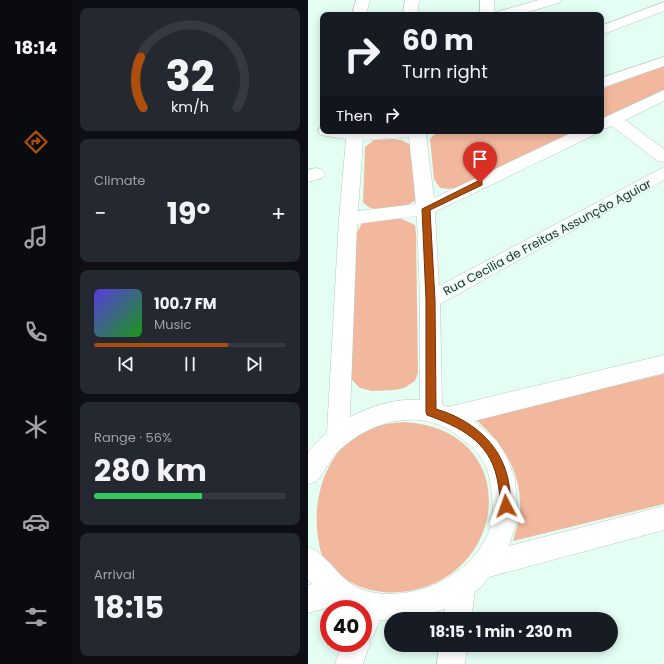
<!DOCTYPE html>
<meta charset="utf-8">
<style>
:root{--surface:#171b24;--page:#242831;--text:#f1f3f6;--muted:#9ea1a6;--line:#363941;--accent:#ae4d0c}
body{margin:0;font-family:Poppins,sans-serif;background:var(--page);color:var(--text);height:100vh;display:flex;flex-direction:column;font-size:15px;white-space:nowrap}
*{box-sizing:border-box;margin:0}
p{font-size:13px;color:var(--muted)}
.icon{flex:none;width:22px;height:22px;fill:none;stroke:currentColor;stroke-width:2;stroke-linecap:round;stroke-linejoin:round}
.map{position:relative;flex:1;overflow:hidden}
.panel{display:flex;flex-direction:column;gap:8px;padding:8px;background:#0d0f14;width:236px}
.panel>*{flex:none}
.top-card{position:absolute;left:12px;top:12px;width:284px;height:122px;border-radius:8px;box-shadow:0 2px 10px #0003;background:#171b24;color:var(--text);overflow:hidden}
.speed{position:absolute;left:12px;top:600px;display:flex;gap:8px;font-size:20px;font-weight:700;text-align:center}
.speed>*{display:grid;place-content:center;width:52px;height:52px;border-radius:50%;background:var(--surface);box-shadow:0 2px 10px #0003;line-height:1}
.speed .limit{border:6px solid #d22;background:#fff;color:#111}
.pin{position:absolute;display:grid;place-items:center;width:34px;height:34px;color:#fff;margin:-41px -17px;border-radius:50% 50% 50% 0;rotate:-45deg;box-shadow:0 0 4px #0007}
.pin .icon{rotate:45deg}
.me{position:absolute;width:44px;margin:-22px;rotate:356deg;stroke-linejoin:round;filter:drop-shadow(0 0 3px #0008)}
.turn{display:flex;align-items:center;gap:14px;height:84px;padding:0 16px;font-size:18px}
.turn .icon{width:52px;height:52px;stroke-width:2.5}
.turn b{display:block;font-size:28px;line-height:34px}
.then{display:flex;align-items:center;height:38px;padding:0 16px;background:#0003;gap:8px;font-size:15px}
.big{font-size:30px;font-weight:700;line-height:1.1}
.panel .widget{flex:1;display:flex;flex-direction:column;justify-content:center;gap:6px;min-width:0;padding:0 14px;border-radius:8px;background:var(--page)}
.panel .dial{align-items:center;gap:0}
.dial svg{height:104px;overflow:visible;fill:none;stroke:var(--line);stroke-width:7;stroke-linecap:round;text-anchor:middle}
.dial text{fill:var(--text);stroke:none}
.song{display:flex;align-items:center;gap:12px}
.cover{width:48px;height:48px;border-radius:6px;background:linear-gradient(135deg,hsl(250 70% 55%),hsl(120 70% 35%))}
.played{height:4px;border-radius:2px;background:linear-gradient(90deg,var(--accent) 70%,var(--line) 70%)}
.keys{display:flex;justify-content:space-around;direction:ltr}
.heat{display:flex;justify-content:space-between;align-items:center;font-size:22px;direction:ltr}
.charge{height:6px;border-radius:3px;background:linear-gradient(90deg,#34c759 56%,var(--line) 0)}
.trip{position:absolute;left:76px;top:612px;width:234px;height:40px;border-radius:20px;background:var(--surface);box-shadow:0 2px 10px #0003;font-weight:700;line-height:40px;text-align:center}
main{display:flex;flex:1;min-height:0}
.tab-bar{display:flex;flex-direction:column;width:72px;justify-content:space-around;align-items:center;background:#090b0e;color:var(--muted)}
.tab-bar .icon{width:28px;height:28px}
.tab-bar .active{color:var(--accent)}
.tab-bar b{font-size:18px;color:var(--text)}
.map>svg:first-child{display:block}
.green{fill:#f1b89d}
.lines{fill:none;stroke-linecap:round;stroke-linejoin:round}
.minor-casing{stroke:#b3cbc1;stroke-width:1}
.minor{fill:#fff;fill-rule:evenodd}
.route{fill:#ae4d0c;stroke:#713208}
.labels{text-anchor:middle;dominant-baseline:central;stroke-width:3;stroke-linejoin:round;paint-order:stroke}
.street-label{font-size:12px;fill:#28322e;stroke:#e4fef3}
</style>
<main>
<nav class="tab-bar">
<b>18:14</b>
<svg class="icon active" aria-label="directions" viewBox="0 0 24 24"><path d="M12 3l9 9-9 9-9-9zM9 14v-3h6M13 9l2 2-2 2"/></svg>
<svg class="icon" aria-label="music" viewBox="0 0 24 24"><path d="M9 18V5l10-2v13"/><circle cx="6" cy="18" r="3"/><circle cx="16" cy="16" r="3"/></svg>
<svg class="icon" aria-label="phone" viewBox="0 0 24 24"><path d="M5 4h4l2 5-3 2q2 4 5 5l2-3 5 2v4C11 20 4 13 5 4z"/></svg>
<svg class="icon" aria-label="climate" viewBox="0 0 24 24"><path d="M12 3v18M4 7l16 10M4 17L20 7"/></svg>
<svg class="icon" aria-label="car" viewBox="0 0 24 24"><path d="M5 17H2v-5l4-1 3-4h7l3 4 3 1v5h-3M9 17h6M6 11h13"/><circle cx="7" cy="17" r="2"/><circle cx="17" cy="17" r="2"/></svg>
<svg class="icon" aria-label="filters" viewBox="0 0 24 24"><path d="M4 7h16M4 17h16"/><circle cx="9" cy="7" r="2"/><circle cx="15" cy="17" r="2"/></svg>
</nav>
<section class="panel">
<div class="widget dial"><svg viewBox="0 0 100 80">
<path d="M14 69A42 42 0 1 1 86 69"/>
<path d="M14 69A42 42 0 0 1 12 30" stroke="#ae4d0c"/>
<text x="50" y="56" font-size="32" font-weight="700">32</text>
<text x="50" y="72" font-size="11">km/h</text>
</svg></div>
<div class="widget"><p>Climate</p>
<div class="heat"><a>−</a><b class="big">19°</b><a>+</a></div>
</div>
<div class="widget">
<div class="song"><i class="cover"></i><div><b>100.7 FM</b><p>Music</p></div></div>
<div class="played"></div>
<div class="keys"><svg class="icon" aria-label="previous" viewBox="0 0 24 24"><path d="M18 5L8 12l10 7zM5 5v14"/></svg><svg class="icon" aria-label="pause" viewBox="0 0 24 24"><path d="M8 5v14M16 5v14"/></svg><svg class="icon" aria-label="next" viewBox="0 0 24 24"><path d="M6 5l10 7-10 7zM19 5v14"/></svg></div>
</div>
<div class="widget"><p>Range · 56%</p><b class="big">280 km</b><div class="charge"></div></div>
<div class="widget"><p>Arrival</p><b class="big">18:15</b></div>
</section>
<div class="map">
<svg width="356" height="664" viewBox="0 0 356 664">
<rect width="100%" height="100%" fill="#e4fef3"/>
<g class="green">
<path d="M356,66V90L293,120V89Z"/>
<path d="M138,131H269L150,187L141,189L132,188L126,179L122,139L128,133Z"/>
<path d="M85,139L93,140L105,146L109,199C101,207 77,211 66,209C61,208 58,205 55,202L57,147L66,140Z"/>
<path d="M92,218L107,225L108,233L110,373L107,381L96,388L87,390L64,391L52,388L43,379L48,234L54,223L62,220Z"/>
<path d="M356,374V504L205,541C207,532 211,523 212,514C214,473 197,445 167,419Z"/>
<path d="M96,422C218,429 201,582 93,592C71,594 48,589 31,574C26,569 19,565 15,559C0,515 11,458 52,433C65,426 81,423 96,422Z"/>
</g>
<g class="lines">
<defs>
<g id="minor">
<path d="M48,0H62L58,15H44Z"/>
<path d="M97,0H111L109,15H95Z"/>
<rect x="172" y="0" width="14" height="15"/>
<path d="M231,0H253L251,3L209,15H187L189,12Z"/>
<path d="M356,2V11L293,35V26Z"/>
<path d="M356,57V66L293,88V78Z"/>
<path d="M356,90V101L317,120L356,149V162L350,161L304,126L293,130V119Z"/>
<path d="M12,127H15V131H123L118,135L126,198L267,131H288L286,135L127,212L131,286L356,167V180L132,304L134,405L140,407L356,355V373L166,421L189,441L199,458L207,479L210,517L201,546L356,506V530L181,577L172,588L167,591L163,619H135L137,609L105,619L72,620L65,637L60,639L62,643L55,664H27L34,643H55V609H37L29,605L0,613V585L4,584L0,580V547C25,557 32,586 62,592C113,602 174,571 185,518C186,512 184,503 184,497C182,469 176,455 153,438C137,425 118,418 97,420C70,422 44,436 26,456C20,463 14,476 9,481C7,482 2,483 0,484V452L19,432L31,219L38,139L12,135L10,131ZM101,137L108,204L50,211L55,140ZM109,216L112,300V400C88,398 63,406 42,417L49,224Z"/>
<path d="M8,168L14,170L17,174L14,178L0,182V170Z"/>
<path d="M131,645H159L157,664H129Z"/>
</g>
</defs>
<use href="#minor" class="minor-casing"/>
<use href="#minor" class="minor"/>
</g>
<path class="route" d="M172,180L174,181V185L122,210L127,300L128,409C162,419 192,442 200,479C202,488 202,497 204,506L202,510L198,511L194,510L193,506C192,497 191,487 189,478C181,441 152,427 119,415L118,412V300L114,209Z"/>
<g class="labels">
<g class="street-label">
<text transform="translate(239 237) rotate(-28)">Rua Cecília de Freitas Assunção Aguiar</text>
</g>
</g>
</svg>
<div class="speed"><div class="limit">40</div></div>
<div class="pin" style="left:172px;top:183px;background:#d93025"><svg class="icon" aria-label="arrive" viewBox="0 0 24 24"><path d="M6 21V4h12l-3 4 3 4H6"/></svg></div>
<svg class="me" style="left:198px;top:506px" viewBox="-20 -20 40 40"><path d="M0-17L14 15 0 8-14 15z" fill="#ae4d0c" stroke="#fff" stroke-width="4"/></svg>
<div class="trip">18:15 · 1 min · 230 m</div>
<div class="top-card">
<div class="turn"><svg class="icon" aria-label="right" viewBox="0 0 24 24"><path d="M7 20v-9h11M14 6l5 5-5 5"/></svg><div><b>60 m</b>Turn right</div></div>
<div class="then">Then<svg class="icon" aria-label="right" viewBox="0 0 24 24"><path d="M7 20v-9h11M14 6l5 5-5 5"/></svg></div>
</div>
</div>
</main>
